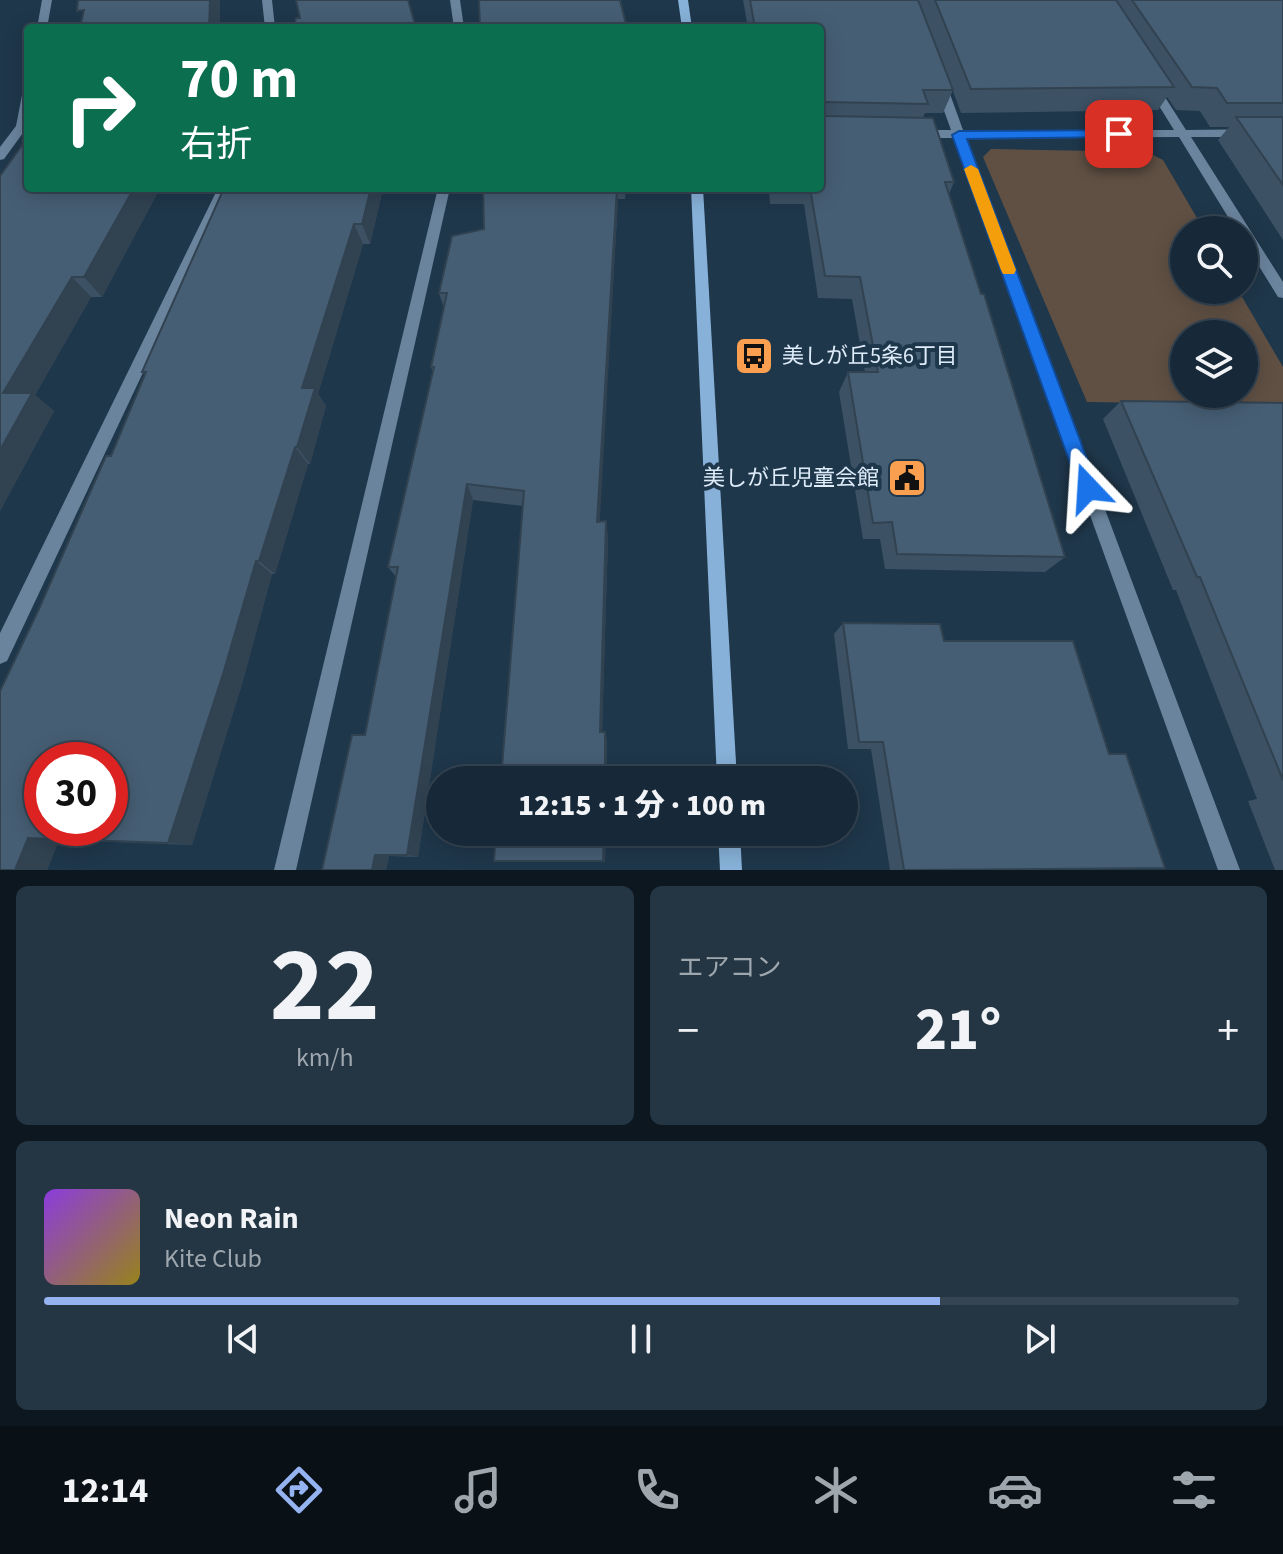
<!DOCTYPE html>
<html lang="ja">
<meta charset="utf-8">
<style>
:root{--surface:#172938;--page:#243543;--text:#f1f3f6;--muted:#9ea6ae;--line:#364553;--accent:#95b2f1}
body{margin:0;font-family:"Source Sans 3","Noto Sans JP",sans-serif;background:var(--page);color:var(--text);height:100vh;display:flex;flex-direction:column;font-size:30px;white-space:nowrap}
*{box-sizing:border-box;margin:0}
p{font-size:26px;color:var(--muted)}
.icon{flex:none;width:44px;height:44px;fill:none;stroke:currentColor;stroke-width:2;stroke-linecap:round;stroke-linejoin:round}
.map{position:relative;height:870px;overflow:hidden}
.sheet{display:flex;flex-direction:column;gap:16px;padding:16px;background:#0d171f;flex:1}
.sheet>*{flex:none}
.banner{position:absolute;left:24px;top:24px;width:800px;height:168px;border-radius:8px;box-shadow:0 4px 20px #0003,0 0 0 2px var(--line);background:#0b6e4f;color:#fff;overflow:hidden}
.buttons{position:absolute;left:1170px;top:216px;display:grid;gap:16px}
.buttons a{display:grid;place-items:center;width:88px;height:88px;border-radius:50%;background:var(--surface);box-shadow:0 4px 20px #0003,0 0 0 2px var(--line);font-size:40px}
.speed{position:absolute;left:24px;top:742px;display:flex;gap:16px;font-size:40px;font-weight:700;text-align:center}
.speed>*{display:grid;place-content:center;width:104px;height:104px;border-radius:50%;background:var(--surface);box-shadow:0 4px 20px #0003,0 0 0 2px var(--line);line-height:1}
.speed .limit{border:12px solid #d22;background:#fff;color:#111}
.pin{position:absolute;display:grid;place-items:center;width:68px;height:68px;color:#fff;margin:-34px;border-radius:16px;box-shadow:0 4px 12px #0006}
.me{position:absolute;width:88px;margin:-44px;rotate:340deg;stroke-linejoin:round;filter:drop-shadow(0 0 6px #0008)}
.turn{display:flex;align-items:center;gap:28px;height:168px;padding:0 24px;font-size:36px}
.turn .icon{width:104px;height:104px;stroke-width:2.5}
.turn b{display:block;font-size:56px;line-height:68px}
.big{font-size:60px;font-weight:800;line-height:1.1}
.sheet .widget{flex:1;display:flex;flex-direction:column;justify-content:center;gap:12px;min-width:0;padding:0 28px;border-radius:12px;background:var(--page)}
.sheet .dial{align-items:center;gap:0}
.dial b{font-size:104px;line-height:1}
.song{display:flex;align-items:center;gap:24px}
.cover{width:96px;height:96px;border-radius:12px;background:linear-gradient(135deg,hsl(270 70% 55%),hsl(50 70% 35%))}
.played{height:8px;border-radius:4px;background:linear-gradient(90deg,var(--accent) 75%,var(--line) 75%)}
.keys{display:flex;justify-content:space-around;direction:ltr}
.heat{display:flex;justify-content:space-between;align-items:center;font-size:44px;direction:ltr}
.sheet .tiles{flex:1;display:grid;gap:16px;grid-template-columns:1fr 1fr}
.widget:last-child{grid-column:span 2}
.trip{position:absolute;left:426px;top:766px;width:432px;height:80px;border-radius:40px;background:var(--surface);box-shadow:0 4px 20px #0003,0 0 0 2px var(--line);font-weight:800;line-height:80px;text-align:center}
.tab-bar{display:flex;height:128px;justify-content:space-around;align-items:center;background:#091016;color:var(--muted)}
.tab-bar .icon{width:56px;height:56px}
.tab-bar .current{color:var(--accent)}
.tab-bar b{font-size:36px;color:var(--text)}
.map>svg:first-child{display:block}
.green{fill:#605044;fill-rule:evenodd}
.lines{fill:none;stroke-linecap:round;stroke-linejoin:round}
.street{fill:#6a849d;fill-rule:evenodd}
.secondary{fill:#87b1d8;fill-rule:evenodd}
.wall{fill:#3c5164}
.shaded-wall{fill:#314251}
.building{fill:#465e74;stroke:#314251;stroke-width:2;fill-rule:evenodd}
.route{fill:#1a73e8;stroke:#114b97;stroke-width:2}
.slow{fill:#f59e0b}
.labels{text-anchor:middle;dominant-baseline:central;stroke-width:8;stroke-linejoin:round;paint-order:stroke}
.poi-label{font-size:22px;fill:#deecfa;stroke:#1f374b;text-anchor:start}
</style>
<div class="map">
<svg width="1283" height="870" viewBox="0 0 1283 870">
<rect width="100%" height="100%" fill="#1f374b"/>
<path class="green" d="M991,149L1147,152L1163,160L1204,230H1184V290H1238L1283,367V405L1087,402L983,157ZM1184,334H1244V394H1184Z"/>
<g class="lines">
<g class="street">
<path d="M42,0H52L47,28H37Z"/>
<path d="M262,0H272L275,28H265Z"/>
<path d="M450,0H460L464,28H454Z"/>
<path d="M940,80L946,83L963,130H1174L1146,85L1152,82L1156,83L1186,130L1283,129V137H1191L1283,282V298L1278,297L1244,242V230H1236L1179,137L966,138L1240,870H1218L954,138H918L912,134L918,130H951L934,83Z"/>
<path d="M28,92V126L4,159L0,160V147L16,126L22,95Z"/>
<path d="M218,188H230L7,661L0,664V633Z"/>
<path d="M438,188H450L296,870H274Z"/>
</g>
<g class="secondary">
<path d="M678,0H688L692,28H682Z"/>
<path d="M691,188H703L737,780H717Z"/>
<path d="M718,832H740L742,870H720Z"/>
</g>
</g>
<g class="wall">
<path d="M743,0H1283V240L1218,140L1229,127H1210L1200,111L1176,110L1167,97L1158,110L961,113L923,9L953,90L943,113H925L923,118L954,182L949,194L1065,557L1045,572L885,569L880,539H863L839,392L848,372H865L852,299L818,298L804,204H770L769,188H820V28H748Z"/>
<path d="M28,188H160L102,297H91L35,395L54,411L0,511Z"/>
<path d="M224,188H381L382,193L370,244H363L318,394L326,406L310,464H308L275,574H272L242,684L192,845L59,840L47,870H0L111,456L145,375L142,372Z"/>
<path d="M483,188H626L625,199H618L599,522L608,536L602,732L607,739L606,780H501L523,506L473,500L418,857L389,856L386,870H322L365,735L396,577L388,567L433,372L431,367L444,308L439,293L484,229Z"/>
<path d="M1121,401L1283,403V870H1275L1248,801L1257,799L1176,590H1173L1103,419Z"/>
<path d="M843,623L944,641L1109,754L1165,868L890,870L871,749H848L834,634Z"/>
<path d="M496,832H606L605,862H501L494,861Z"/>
</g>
<g class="shaded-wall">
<path d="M210,0H220V28H209Z"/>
<path d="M134,188H160L102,297L84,277Z"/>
<path d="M371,188H381L382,193L370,244L362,224Z"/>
<path d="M617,188L618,199L599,536L597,522Z"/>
<path d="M354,224L363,244L318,394L326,406L310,464L297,447L302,388Z"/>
<path d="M72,277L91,297L35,395L54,411L0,511V450L3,393Z"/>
<path d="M295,447L308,464L275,574L259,561Z"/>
<path d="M467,484L473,500L418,857L407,855Z"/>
<path d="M606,521L608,536L602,739L600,732Z"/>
<path d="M256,561L272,574L242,684L192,845L168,843Z"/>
<path d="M605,732L607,739L606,780H605Z"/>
<path d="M604,832H606L605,862L603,861Z"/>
<path d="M28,838L59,840L47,870H15Z"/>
<path d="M375,855L389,856L386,870H372Z"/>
</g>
<g class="building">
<path d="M78,0H210L209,28H80L84,10L77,11Z"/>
<path d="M296,0H408L416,28H294L296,18H300Z"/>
<path d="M479,0H620L627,28H480Z"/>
<path d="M750,0H918L953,90H923L928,104L826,102L822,113L826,116L933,118L954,182H945L981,294H984L1065,557L897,554L892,522L873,523L848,372H878L860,277L825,276L810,188H820V28H755Z"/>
<path d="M935,0H1116L1174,87L971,89Z"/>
<path d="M1132,0H1283V103H1227L1217,88L1192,87Z"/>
<path d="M1236,117H1283V185Z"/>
<path d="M28,137V188H134L84,277H72L3,393H32L0,450V176Z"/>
<path d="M224,188H371L362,224H354L302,388H315L297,447H295L259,561H256L223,674L168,843L28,838L15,870H0V691L39,609L106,456H111L146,372H142ZM42,760H110V828H42Z"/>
<path d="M483,188H617L597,522L606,521L600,732H605V780H501L524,491L467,484L407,855H375L372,870H322L352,735H365L398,567H388L434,367H431L447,293H439L452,236L484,229Z"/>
<path d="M1121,401L1283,403V780L1200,577H1197Z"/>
<path d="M843,623L940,624L944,641H1073L1109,754H1126L1165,868L904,870L883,742H859Z"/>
<path d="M496,832H604L603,861H494Z"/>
</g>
<path class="route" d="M1119,130L1125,134L1123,137L967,139L1098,488L1095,494L1088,496L1082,494L1079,488L952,135L959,131Z"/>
<path class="slow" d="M971,165L978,169L1016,270L1014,274H1003L1001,270L964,169Z"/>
<defs>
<symbol id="bus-square" viewBox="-11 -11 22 22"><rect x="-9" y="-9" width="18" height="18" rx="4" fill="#fa9f4f" stroke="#1f374b"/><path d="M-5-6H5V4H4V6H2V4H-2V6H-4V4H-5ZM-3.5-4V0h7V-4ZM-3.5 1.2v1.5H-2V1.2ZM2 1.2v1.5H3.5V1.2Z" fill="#111"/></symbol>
<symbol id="civic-square" viewBox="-11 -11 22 22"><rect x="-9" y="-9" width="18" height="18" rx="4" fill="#fa9f4f" stroke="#1f374b"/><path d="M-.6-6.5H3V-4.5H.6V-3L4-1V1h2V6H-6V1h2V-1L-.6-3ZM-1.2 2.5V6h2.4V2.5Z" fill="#111"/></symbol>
</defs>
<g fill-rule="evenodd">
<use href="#bus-square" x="732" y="334" width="44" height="44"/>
<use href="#civic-square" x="885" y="456" width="44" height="44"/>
</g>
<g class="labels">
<g class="poi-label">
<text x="782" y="356">美しが丘5条6丁目</text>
<text x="879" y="478" text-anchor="end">美しが丘児童会館</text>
</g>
</g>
</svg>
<div class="buttons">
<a><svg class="icon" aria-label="search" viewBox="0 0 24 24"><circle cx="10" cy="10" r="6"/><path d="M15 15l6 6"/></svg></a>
<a><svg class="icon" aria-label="layers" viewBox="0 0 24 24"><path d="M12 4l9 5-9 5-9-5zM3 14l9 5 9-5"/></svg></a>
</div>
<div class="speed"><div class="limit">30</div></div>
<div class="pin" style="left:1119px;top:134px;background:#d93025"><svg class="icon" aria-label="arrive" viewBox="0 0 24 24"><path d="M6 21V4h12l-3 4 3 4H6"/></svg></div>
<svg class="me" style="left:1088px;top:488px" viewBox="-20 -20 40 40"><path d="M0-17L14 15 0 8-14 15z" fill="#1a73e8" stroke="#fff" stroke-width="4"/></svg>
<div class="trip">12:15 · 1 分 · 100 m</div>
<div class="banner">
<div class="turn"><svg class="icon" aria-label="right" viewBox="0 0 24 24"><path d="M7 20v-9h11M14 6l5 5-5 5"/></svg><div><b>70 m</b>右折</div></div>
</div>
</div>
<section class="sheet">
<div class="tiles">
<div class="widget dial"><b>22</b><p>km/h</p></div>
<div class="widget"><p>エアコン</p>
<div class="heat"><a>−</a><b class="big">21°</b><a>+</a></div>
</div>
<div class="widget">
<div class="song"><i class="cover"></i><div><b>Neon Rain</b><p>Kite Club</p></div></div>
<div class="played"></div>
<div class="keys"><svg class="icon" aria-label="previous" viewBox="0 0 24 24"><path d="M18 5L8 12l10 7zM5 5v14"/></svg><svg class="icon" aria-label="pause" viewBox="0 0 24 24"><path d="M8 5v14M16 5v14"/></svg><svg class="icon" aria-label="next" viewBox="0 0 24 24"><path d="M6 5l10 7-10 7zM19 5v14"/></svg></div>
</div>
</div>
</section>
<nav class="tab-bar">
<b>12:14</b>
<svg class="icon current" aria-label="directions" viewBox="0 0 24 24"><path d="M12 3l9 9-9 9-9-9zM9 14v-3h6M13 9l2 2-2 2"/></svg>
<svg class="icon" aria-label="music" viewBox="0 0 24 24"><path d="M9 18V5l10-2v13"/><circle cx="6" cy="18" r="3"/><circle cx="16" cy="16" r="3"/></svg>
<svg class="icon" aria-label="phone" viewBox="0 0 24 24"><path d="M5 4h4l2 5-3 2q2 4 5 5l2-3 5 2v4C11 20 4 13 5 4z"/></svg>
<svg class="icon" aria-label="climate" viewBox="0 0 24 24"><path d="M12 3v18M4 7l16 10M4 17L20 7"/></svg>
<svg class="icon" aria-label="car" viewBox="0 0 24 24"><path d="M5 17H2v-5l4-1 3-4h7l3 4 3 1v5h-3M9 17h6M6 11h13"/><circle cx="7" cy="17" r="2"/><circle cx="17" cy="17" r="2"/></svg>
<svg class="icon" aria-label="filters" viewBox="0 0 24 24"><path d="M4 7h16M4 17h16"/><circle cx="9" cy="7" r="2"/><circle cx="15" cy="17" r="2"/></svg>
</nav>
